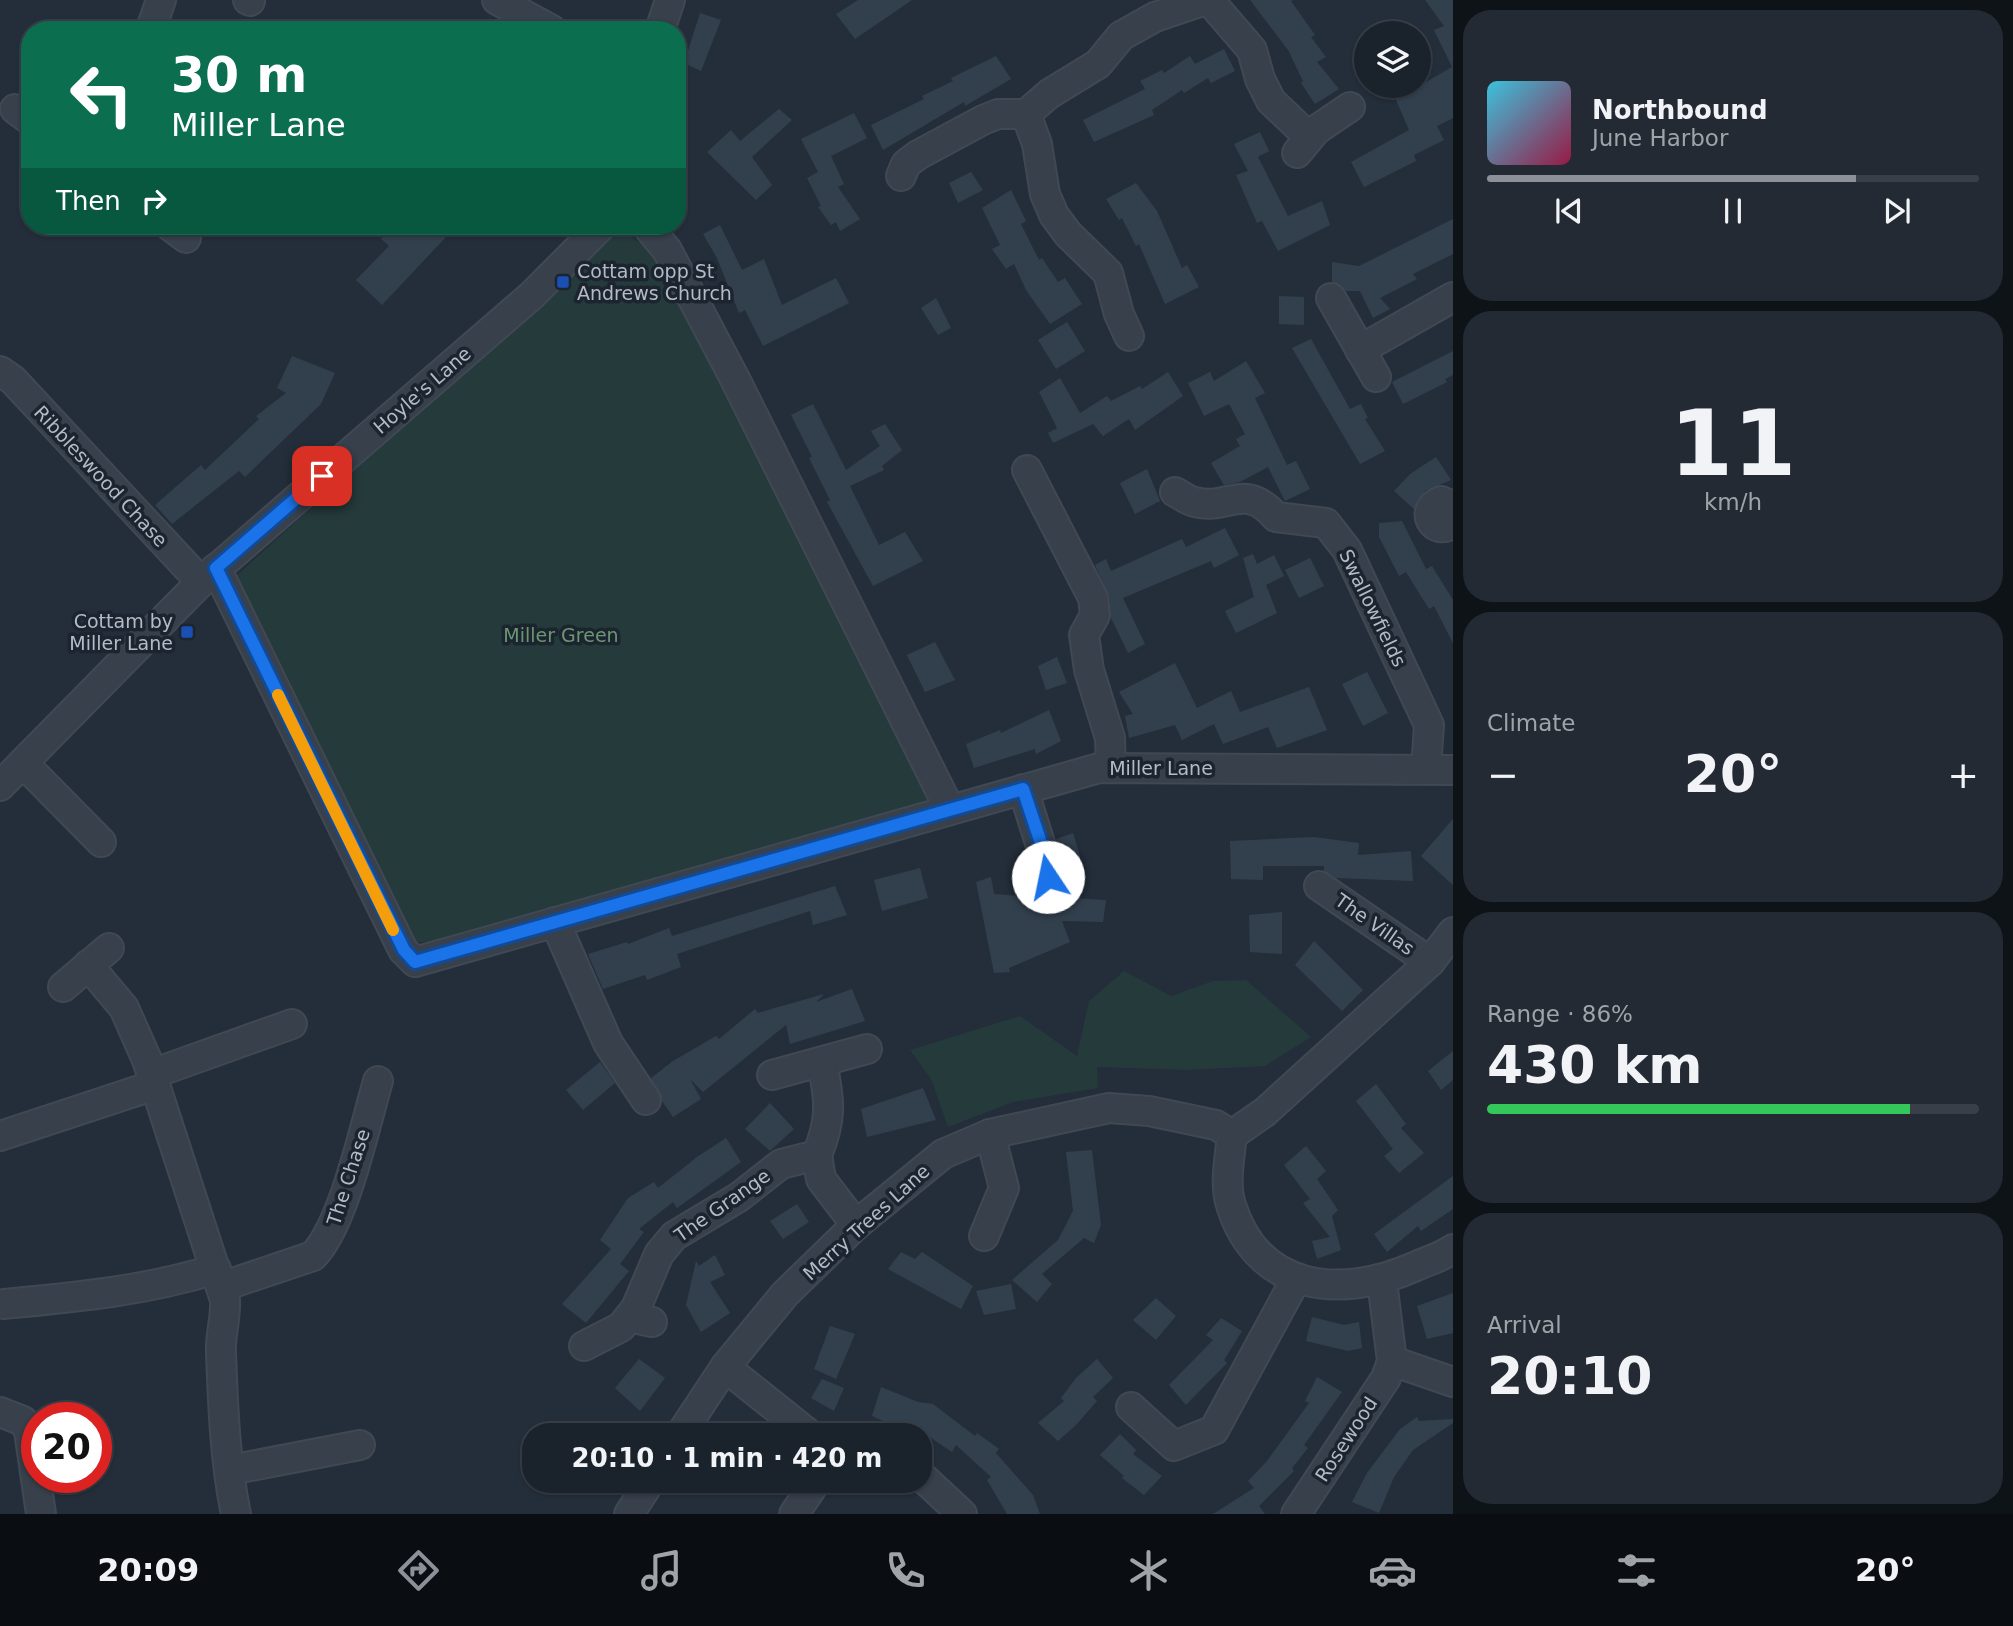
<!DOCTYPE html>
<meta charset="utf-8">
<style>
:root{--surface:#1a222c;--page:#232a34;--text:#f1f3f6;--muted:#9fa4a9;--line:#383f48;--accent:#8c9099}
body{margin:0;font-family:"DejaVu Sans",sans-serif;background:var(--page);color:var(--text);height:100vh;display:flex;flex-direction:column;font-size:26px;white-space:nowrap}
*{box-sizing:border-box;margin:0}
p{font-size:23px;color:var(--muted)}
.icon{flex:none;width:38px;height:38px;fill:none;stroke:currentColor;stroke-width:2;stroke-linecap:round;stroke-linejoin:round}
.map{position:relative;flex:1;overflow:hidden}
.side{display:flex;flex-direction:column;gap:10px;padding:10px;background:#0e1318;width:560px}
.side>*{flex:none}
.banner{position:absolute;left:21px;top:21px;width:665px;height:214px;border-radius:28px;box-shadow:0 2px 5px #0004,0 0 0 2px var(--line);background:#0b6e4f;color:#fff;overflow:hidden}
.controls{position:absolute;left:1354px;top:21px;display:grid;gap:14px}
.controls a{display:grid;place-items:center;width:77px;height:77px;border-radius:50%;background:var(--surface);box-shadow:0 2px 5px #0004,0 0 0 2px var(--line);font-size:35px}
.speed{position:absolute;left:21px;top:1402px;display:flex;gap:14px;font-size:35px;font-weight:700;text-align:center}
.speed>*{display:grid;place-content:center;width:91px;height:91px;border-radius:50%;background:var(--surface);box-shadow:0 2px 5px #0004,0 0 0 2px var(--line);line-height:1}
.speed .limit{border:10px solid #d22;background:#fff;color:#111}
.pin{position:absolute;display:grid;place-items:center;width:60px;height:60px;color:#fff;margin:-30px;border-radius:14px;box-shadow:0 4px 10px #0006}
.me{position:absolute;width:77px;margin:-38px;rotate:349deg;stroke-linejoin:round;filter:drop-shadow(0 0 5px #0008)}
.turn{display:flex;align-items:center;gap:24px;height:147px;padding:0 35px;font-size:32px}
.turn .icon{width:91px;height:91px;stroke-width:2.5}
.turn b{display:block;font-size:49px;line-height:60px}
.then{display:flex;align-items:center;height:66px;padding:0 35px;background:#0003;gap:14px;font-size:26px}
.big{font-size:52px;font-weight:700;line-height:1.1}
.side .widget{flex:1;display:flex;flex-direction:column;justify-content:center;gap:10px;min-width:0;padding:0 24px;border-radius:28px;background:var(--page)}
.side .dial{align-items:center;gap:0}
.dial b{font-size:91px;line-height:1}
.song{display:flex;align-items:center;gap:21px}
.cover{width:84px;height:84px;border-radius:10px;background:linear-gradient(135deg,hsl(190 70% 55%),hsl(340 70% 35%))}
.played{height:7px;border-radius:4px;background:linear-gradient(90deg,var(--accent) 75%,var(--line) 75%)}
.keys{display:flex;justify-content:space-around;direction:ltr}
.heat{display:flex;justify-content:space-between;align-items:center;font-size:38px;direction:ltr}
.charge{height:10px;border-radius:5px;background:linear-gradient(90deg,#34c759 86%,var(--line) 0)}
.trip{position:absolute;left:522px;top:1423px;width:410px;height:70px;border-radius:28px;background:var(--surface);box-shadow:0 2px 5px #0004,0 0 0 2px var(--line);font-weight:700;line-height:70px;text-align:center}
.tab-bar{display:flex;height:112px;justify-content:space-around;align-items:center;background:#0a0e12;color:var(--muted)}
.tab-bar .icon{width:49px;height:49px}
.tab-bar .on{color:var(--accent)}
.tab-bar b{font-size:32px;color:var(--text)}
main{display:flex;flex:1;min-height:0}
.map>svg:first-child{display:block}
.green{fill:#253a3b}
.building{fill:#32404e}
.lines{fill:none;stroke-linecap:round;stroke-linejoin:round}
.minor-casing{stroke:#404953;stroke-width:32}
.minor{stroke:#37404b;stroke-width:28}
.route-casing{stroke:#114b97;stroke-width:18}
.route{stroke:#1a73e8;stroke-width:12}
.slow{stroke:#f59e0b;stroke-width:12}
.transit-dot{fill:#1a4fb4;stroke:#1c252f;stroke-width:2.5}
.labels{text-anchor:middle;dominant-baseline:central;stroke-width:7;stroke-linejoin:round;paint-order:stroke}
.poi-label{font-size:19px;fill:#b2bbc6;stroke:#1c252f;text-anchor:start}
.street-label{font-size:19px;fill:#b2bbc6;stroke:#1c252f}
.park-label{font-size:19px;fill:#6a9672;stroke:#1c252f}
</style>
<main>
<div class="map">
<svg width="1453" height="1514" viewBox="0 0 1453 1514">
<rect width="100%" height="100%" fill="#232e3a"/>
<g class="green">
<path d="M620,229L664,260L931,799L436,942H413L235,577Z"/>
<path d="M1124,971L1171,996L1213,981L1246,980L1311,1037L1265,1066L1187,1070L1097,1067L1098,1088L1013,1102L948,1127L931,1079L910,1050L1020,1016L1077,1056L1089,1001Z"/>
</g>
<g class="building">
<path d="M858,0H912L855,39L836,14Z"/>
<path d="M1250,0H1293L1291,1L1315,35L1311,37L1326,57L1317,62L1339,89L1315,104L1301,83L1303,81L1288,50Z"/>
<path d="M1425,0H1453V118L1437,126L1444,140L1414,155L1416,161L1364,187L1351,162L1409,130L1390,86H1419L1452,67L1434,30L1444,26Z"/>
<path d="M700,13L721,20L701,71L684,63Z"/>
<path d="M1224,49L1235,71L1211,83L1208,78L1184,93L1182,90L1152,110L1154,115L1094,142L1083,120L1145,89L1140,81L1162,70L1164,73L1190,56L1195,64Z"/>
<path d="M996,56L1011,79L965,106L964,102L883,150L871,125L924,99L922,96L953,81L951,78Z"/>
<path d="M779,109L792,120L752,157L772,185L756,200L707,152L731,130L740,141Z"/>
<path d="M854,113L867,138L831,156L844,184L838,187L860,219L840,231L836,222L831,225L818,207L821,206L807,178L818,172L801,139Z"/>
<path d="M1260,132L1269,151L1258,157L1288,216L1322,201L1330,225L1278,251L1262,221L1257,223L1236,175L1248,171L1234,144Z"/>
<path d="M971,172L983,190L958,203L949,183Z"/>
<path d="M1136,183L1157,211L1182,268L1187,265L1199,287L1165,304L1139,244L1136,246L1122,218L1119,220L1106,199Z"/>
<path d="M1011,190L1026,221L1021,224L1039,260L1042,258L1058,282L1065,278L1082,304L1050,324L1026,290L1014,264L1006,269L992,249L1000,245L982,208Z"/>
<path d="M1453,219V254L1413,274L1417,279L1380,298L1390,309L1373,318L1360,291H1346L1332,282V262L1359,266Z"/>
<path d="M720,225L742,270L764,259L782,305L836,278L849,303L763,346L745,310L739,313L717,258L703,234Z"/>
<path d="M393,226H434L446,237L382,305L356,280L389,246L381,239Z"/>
<path d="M1279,296L1304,297V325L1279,324Z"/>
<path d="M936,298L951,328L938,335L921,308Z"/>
<path d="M1067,322L1085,351L1056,369L1038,340Z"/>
<path d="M1311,339L1350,409L1361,404L1368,418L1365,419L1385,451L1360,464L1292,348Z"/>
<path d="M1453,351V375L1445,379L1447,382L1403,404L1392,382Z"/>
<path d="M292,356L335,373L321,404L245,477L239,471L172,524L155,505L201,465L205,470L259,419L256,416L286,393L277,388Z"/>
<path d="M1246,361L1265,393L1255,398L1287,465L1296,461L1310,489L1285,501L1268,467L1240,482L1224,485L1211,463L1240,446L1236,439L1245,434L1229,404L1204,416L1188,383L1210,372L1214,381Z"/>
<path d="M1168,372L1183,396L1135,430L1129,419L1103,436L1093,424L1053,443L1048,433L1057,428L1039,392L1060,378L1080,413L1107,396L1111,401L1140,386L1142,389Z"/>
<path d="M813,404L846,470L880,446L871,431L885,424L902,450L882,466L884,470L850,486L879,545L905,532L923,561L873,586L827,502L830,500L809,458L812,457L791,415Z"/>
<path d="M1436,457L1451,480L1425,491L1414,509L1394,491L1410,474Z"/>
<path d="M1147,469L1160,501L1135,514L1120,483Z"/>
<path d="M1402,521L1426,569L1432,566L1453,600V643L1434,606L1429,609L1406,572L1399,576L1379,537V523Z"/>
<path d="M1225,528L1239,555L1214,568L1211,561L1123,598L1145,644L1128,653L1111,618L1109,596L1095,565L1106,559L1111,571L1182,539L1186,547Z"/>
<path d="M1253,554L1257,564L1274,555L1284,576L1266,585L1277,613L1236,633L1225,611L1254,597L1243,558Z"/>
<path d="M1310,558L1324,586L1299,598L1285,570Z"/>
<path d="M935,642L955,680L925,692L907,655Z"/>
<path d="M1057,657L1067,683L1046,690L1038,666Z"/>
<path d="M1175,663L1197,708L1231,691L1240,712L1309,687L1327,730L1277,748L1268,727L1223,744L1214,724L1182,740L1175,725L1129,738L1125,716L1133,714L1119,692Z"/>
<path d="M1367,672L1388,713L1363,726L1342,684Z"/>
<path d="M1049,710L1061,741L1036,754L1035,749L974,768L966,744L1000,730L1001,733Z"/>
<path d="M1453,819V885L1421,856Z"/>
<path d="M1073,833L1084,869L1065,876L1056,839Z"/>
<path d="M1314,837L1359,843L1358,855L1411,851L1413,881L1336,878L1324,871V866H1263V880L1231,879L1230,841Z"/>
<path d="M920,868L928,898L882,911L874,880Z"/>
<path d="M991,877L994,894L1019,896L1027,901L1052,897L1106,900L1103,922L1062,921L1070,942L1009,968L1010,972L994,973L976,882Z"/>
<path d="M835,886L847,915L813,925L810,911L677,954L681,967L647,980L645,975L603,989L588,954L627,942L628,944L669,928L672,936Z"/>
<path d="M1282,912V954L1250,952L1249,915Z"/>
<path d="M1314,941L1363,990L1342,1011L1295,965Z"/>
<path d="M852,989L865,1021L790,1044L786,1025L703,1092L690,1079L701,1099L673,1117L662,1101L651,1078L673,1061L716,1036L719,1039L755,1009L758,1013L824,994L816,1002Z"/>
<path d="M1453,1051V1080L1441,1090L1428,1071Z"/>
<path d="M600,1062L615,1083L583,1110L566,1090Z"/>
<path d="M1376,1084L1406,1124L1401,1128L1424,1153L1399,1173L1384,1156L1393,1149L1356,1101Z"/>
<path d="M923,1088L936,1120L867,1137L861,1109Z"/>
<path d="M770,1103L794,1129L770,1151L745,1129Z"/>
<path d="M726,1138L741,1162L677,1208L673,1202L639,1229L644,1232L620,1264L629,1271L586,1323L562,1304L611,1249L600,1240L628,1198L654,1182L658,1188L697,1157Z"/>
<path d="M1306,1146L1326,1171L1317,1179L1338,1210L1332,1216L1341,1250L1317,1259L1312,1241L1330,1237L1303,1203L1310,1199L1284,1165Z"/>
<path d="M1092,1150L1101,1225L1094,1243L1084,1238L1042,1274L1052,1284L1037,1302L1012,1280L1058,1240L1073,1211L1066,1152Z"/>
<path d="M1453,1176V1209L1421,1231L1418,1226L1387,1252L1374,1234Z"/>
<path d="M797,1204L809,1222L783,1239L770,1221Z"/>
<path d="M901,1252L915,1259L922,1252L973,1286L961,1309L888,1269Z"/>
<path d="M715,1255L725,1275L710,1282L730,1313L701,1332L686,1305L696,1261L699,1266Z"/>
<path d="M1011,1284L1016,1309L984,1315L976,1291Z"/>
<path d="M1453,1293V1333L1427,1339L1417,1306Z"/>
<path d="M1156,1298L1176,1316L1156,1340L1133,1320Z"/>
<path d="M1312,1317L1344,1325L1359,1322L1362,1348L1348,1351L1306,1341Z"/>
<path d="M1221,1318L1242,1331L1224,1360L1227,1363L1186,1405L1169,1385L1213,1340L1206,1335Z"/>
<path d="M830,1326L855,1334L836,1379L814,1369Z"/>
<path d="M639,1359L665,1378L640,1411L615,1388Z"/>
<path d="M1097,1359L1113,1378L1093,1397L1097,1401L1076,1425L1058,1441L1038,1423L1064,1401L1061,1398L1076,1378Z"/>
<path d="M1317,1377L1342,1392L1304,1445L1308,1448L1292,1468L1294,1471L1259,1506L1265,1514H1213L1254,1488L1248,1481L1267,1461L1309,1403L1305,1401Z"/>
<path d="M822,1379L844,1388L834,1411L811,1398Z"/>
<path d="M881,1387L918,1402L933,1404L975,1436L977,1433L999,1449L996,1453L1033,1495L1040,1514H1007L987,1480L991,1477L956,1445L952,1452L918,1429L896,1422L894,1426L872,1416Z"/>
<path d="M1417,1417L1419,1421L1453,1419V1423L1413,1450L1394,1477L1379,1513L1352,1502L1367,1473L1400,1429Z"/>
<path d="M1120,1434L1136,1450L1133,1454L1162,1476L1144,1495L1122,1478L1124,1476L1100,1455Z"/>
</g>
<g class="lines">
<defs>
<g id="minor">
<path d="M248,0L250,1"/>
<path d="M497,0L552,30"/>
<path d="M1209,0L1252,50L1260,79L1271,101L1309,137"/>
<path d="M156,30L153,23L161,0"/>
<path d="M660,30L670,0"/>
<path d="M15,109L30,120"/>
<path d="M1026,114L1037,144L1045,194L1054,215L1068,234L1108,273L1119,314L1129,336"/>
<path d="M1297,153L1316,130L1350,107"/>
<path d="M901,176L906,164L918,155L983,120L998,114H1026L1049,94L1098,64L1121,36L1155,17L1205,0"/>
<path d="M170,226L186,238"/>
<path d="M647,226L667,250L734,377L950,810"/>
<path d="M1331,298L1376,377"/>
<path d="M1360,350L1453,297"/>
<path d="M0,371L13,380L201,582"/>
<path d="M1027,470L1093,598L1095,615L1084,635L1089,670L1110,738L1111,768"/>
<path d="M1175,492C1181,495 1188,501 1195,502C1228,511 1244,481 1276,517L1326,523L1347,550L1429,725L1426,769"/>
<path d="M1453,506L1441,501C1418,510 1434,538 1453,523"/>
<path d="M216,568L403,950L415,962L1099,768L1453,770"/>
<path d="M23,763L101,842"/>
<path d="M0,786L201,582L531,296L601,226"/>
<path d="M1023,789L1049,872L1043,883L1032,885"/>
<path d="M1319,886L1430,962"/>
<path d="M555,922L608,1043L646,1100"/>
<path d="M88,965L124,1008L147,1060L225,1300C226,1319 220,1335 221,1353C223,1406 225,1462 236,1514"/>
<path d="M63,987L109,948"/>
<path d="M152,1074L292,1024"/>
<path d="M772,1075L867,1049"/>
<path d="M1232,1135C1230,1156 1224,1184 1231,1205C1258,1292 1341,1299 1414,1267C1427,1261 1442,1257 1453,1249"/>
<path d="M0,1136L155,1085"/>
<path d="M817,1155L821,1179L856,1225"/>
<path d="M984,1236L1004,1188L990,1134"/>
<path d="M221,1287L313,1256C344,1225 365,1125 378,1081"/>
<path d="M4,1304C78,1297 144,1291 216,1269"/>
<path d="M629,1317L636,1308L659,1254L674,1236L739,1197L781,1164L817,1155C832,1119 830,1100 822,1063"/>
<path d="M584,1346L621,1327L629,1317L652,1322"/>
<path d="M1392,1361L1453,1382"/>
<path d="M725,1367L810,1435"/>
<path d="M1131,1407L1174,1446L1214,1430L1296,1279"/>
<path d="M0,1412L23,1421L29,1431L41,1514"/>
<path d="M680,1435L725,1367L785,1294L856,1225L943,1154L990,1134L1109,1108L1149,1111L1216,1125L1232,1135L1265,1112L1430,962L1453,932"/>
<path d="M230,1470L360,1445"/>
<path d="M919,1474L962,1514"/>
<path d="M629,1514L651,1480"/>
<path d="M794,1514L817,1480"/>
<path d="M1296,1514L1386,1378L1392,1361L1382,1281"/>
</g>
</defs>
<use href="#minor" class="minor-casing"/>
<use href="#minor" class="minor"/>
</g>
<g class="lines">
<defs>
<path id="route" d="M322,476L216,568L404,950L415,962L1023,789L1040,840L1048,877"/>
</defs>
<use href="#route" class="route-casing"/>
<use href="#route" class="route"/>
<path class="slow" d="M278,695L393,930"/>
</g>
<g class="transit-dot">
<rect x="556" y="275" width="14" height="14" rx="3.5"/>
<rect x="180" y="625" width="14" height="14" rx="3.5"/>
</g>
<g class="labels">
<g class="poi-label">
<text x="577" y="271">Cottam opp St<tspan x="577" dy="22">Andrews Church</tspan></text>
<text x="173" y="621" text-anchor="end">Cottam by<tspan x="173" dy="22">Miller Lane</tspan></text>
</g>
<g class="street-label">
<text transform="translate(422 390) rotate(-41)">Hoyle's Lane</text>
<text transform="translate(101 476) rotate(47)">Ribbleswood Chase</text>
<text transform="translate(1373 608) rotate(64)">Swallowfields</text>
<text x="1161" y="768">Miller Lane</text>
<text transform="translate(1375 924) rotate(35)">The Villas</text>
<text transform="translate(348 1177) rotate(-72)">The Chase</text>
<text transform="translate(722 1205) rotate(-35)">The Grange</text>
<text transform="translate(866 1222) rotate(-42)">Merry Trees Lane</text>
<text transform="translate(1346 1439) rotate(-57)">Rosewood</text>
</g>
<g class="park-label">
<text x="561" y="635">Miller Green</text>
</g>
</g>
</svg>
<div class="controls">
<a><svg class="icon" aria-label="layers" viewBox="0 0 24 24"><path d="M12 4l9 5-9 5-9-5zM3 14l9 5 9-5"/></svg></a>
</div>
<div class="speed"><div class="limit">20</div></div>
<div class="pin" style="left:322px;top:476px;background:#d93025"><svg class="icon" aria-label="arrive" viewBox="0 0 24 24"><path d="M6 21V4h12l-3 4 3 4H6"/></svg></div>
<svg class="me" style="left:1048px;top:877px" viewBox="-20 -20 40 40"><circle r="19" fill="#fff"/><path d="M0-13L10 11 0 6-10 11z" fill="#1a73e8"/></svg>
<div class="trip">20:10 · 1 min · 420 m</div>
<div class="banner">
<div class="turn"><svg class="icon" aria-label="left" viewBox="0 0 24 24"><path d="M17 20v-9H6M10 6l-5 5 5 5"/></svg><div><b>30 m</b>Miller Lane</div></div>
<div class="then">Then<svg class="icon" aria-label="right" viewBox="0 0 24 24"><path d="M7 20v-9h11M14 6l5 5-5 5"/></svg></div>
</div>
</div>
<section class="side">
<div class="widget">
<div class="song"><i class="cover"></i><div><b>Northbound</b><p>June Harbor</p></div></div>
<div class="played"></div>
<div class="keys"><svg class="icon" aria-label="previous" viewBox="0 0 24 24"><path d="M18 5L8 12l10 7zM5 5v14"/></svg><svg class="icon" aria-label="pause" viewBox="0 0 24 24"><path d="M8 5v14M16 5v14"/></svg><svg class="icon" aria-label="next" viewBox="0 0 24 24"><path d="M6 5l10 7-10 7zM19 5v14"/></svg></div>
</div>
<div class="widget dial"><b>11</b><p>km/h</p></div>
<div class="widget"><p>Climate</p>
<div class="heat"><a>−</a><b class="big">20°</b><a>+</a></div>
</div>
<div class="widget"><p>Range · 86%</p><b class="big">430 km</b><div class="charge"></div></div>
<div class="widget"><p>Arrival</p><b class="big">20:10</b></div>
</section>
</main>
<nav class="tab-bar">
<b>20:09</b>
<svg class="icon on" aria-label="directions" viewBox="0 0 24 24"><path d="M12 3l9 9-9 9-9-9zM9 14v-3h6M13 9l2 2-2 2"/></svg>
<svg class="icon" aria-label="music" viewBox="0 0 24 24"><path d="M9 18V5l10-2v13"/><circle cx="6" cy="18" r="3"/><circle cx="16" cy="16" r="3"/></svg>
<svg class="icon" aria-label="phone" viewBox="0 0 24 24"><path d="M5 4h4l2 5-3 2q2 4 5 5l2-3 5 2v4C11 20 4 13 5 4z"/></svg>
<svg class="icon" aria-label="climate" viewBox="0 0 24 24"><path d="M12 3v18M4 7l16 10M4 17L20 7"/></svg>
<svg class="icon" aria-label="car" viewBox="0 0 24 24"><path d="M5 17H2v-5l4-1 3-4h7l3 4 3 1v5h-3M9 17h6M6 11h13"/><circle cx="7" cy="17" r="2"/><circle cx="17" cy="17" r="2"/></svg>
<svg class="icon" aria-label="filters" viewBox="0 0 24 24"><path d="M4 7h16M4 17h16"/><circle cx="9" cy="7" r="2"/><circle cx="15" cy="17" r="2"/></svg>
<b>20°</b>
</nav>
